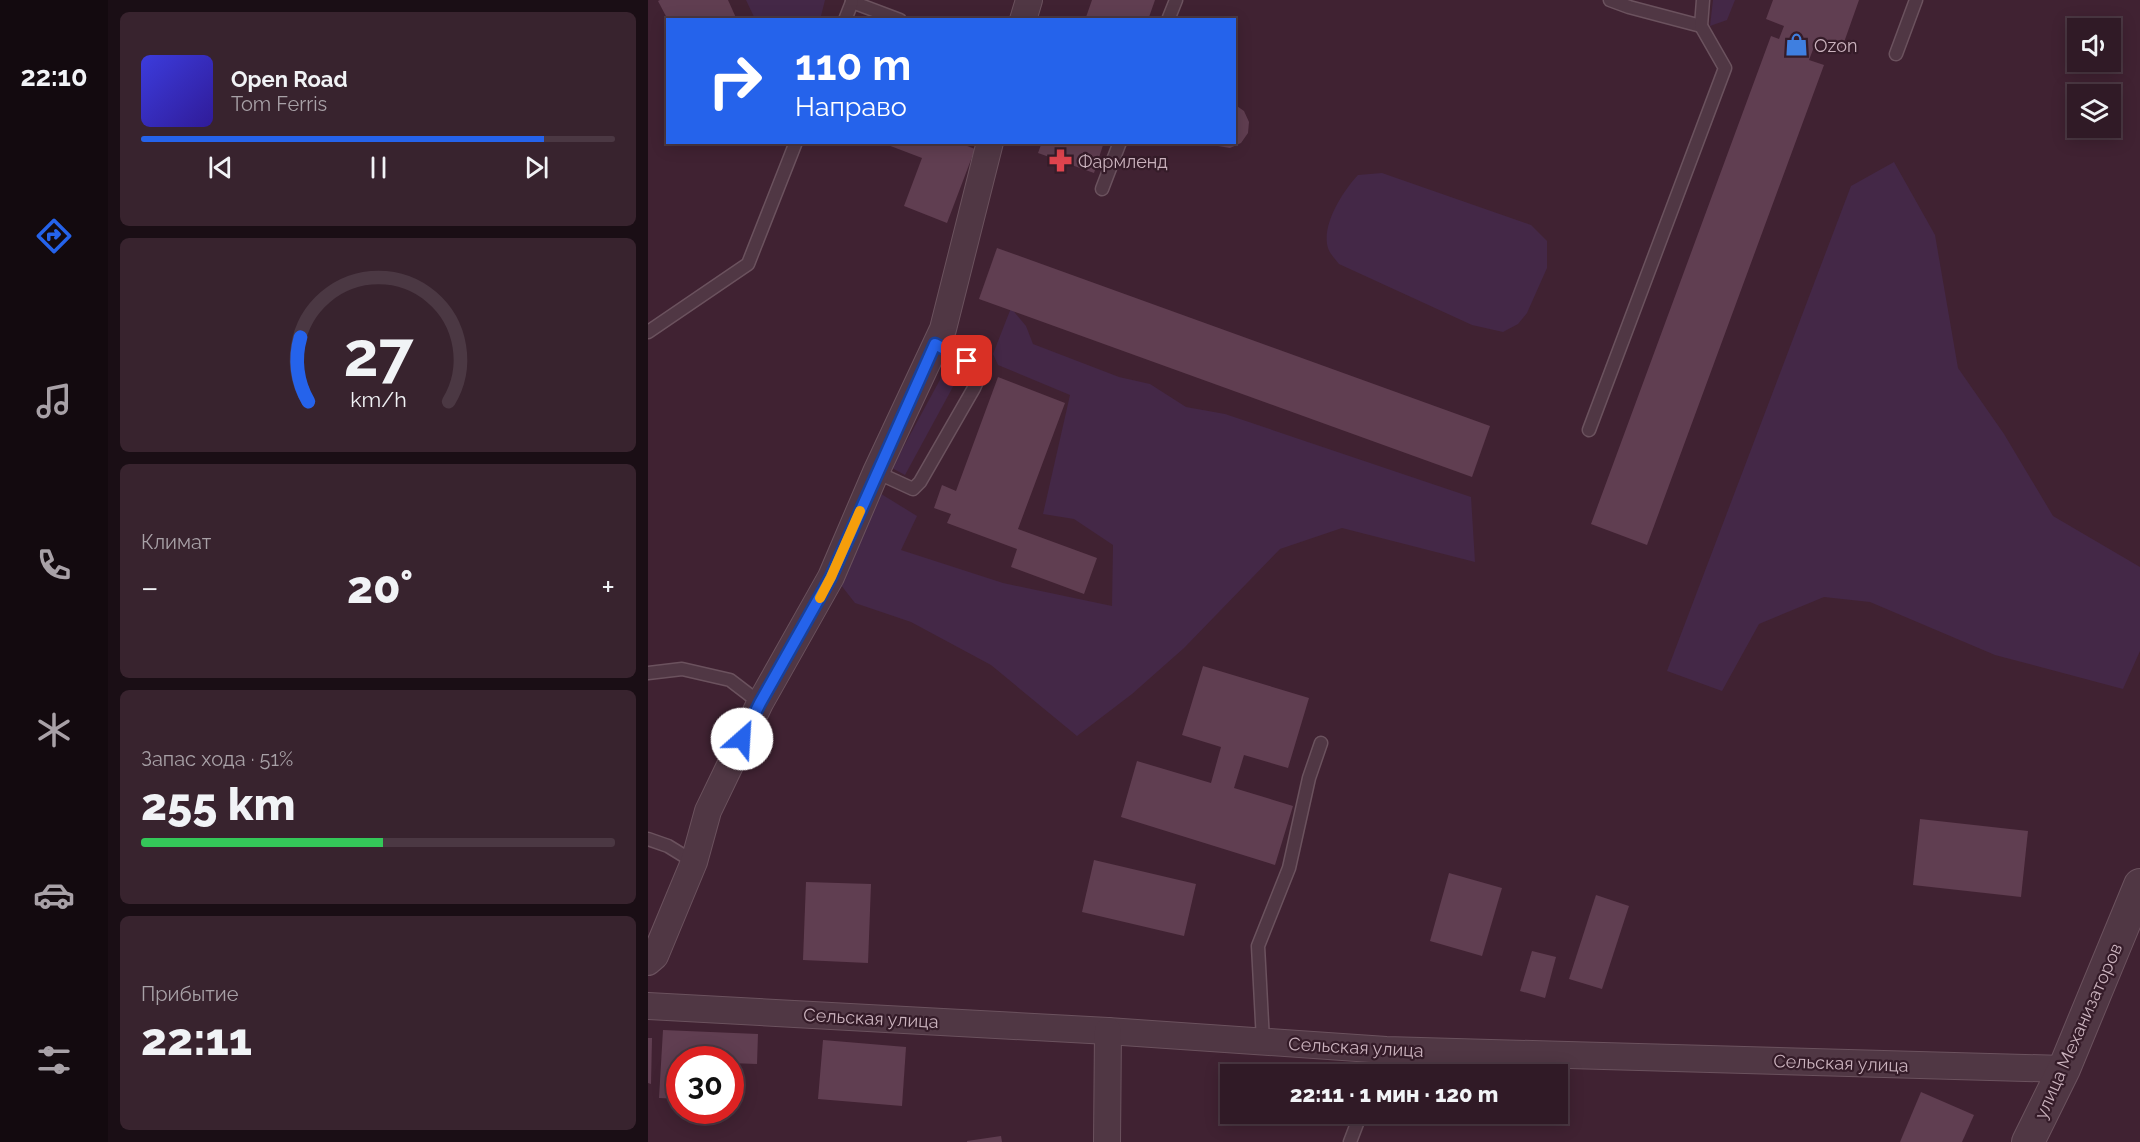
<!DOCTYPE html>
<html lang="ru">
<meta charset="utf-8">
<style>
:root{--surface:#301a26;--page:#38232e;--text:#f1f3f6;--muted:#a8a1a7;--line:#4b3843;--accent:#2563eb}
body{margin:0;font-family:Raleway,sans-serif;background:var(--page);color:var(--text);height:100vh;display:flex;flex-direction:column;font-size:22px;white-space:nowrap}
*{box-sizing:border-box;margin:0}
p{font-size:20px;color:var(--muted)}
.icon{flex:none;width:33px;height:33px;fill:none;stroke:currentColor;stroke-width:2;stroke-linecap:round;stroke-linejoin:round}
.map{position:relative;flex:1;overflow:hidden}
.drawer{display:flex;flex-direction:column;gap:12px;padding:12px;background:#1a0e15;width:540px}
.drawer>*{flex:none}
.banner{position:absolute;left:18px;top:18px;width:570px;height:126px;border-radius:0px;box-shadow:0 3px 15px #0003,0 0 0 2px var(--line);background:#2563eb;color:#fff;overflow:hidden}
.controls{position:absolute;left:1419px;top:18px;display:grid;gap:12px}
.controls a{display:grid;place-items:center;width:54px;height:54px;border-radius:0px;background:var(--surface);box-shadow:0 3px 15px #0003,0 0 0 2px var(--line);font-size:30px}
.speed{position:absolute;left:18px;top:1046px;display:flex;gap:12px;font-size:30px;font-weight:700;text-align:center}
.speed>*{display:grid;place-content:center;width:78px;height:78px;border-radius:50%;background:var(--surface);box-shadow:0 3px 15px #0003,0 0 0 2px var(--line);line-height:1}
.speed .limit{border:9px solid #d22;background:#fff;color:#111}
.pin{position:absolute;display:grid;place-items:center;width:51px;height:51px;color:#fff;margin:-26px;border-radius:12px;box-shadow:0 3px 9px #0006}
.me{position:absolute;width:66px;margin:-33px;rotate:26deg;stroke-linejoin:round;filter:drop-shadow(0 0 4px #0008)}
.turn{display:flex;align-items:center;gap:21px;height:126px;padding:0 30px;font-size:27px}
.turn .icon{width:78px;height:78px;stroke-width:2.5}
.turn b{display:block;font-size:42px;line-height:51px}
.big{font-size:45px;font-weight:800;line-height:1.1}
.drawer .widget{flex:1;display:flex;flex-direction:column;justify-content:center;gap:9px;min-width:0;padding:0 21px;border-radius:9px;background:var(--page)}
.drawer .dial{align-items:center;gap:0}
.dial svg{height:156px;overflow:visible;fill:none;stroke:var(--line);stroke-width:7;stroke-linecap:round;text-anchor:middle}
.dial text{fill:var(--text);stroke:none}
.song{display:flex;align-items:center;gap:18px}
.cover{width:72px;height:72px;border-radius:9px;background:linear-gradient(135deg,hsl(240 70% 55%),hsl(250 70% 35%))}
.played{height:6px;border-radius:3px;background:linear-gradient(90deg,var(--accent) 85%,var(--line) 85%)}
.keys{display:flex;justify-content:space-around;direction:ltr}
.heat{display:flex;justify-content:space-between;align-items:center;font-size:33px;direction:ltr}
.charge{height:9px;border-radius:4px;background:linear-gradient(90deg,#34c759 51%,var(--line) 0)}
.trip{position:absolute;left:572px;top:1064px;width:348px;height:60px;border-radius:0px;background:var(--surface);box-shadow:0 3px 15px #0003,0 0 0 2px var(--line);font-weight:800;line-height:60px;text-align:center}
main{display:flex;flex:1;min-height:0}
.tab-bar{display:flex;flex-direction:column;width:108px;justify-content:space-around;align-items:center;background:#130a0f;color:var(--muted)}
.tab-bar .icon{width:42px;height:42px}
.tab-bar .active{color:var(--accent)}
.tab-bar b{font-size:27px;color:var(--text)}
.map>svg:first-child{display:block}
.green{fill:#442847}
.building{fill:#603e51}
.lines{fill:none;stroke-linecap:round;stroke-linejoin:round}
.service-casing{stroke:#6b525e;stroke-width:15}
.minor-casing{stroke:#6b525e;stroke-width:28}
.tertiary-casing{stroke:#6b525e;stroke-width:34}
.service{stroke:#503744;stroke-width:12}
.minor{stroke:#503744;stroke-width:26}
.tertiary{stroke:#503744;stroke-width:32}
.route-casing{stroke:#184099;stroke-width:15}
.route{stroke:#2563eb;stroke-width:10}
.slow{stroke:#f59e0b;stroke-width:10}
.labels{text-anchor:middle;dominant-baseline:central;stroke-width:4.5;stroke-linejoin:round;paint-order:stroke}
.poi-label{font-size:18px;fill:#cbb3be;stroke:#351c29;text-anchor:start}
.street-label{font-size:18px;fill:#cbb3be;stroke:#351c29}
</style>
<main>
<nav class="tab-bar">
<b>22:10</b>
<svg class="icon active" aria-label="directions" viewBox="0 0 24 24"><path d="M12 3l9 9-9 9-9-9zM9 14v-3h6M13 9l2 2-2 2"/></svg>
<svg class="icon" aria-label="music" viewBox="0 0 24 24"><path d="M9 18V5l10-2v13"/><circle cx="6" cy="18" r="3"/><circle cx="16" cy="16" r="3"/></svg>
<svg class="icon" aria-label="phone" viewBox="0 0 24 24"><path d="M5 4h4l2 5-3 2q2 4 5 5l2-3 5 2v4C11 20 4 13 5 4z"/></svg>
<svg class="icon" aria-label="climate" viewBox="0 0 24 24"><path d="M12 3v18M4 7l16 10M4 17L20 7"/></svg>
<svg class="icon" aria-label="car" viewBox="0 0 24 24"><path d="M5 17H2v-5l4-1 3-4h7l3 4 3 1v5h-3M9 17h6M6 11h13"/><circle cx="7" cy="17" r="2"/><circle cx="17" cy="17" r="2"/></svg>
<svg class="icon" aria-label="filters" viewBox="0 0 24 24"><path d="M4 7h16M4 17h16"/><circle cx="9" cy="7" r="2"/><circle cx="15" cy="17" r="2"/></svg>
</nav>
<section class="drawer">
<div class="widget">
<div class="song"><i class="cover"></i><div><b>Open Road</b><p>Tom Ferris</p></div></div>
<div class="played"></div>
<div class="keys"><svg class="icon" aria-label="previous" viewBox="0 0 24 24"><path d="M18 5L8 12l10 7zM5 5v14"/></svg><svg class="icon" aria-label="pause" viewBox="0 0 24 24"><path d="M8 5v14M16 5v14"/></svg><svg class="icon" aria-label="next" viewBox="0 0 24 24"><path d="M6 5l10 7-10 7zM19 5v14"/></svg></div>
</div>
<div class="widget dial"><svg viewBox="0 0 100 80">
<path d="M14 69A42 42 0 1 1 86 69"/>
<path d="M14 69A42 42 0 0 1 10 36" stroke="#2563eb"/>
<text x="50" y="56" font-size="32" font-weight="700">27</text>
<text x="50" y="72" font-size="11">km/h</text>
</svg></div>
<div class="widget"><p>Климат</p>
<div class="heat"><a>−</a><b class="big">20°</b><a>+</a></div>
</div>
<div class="widget"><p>Запас хода · 51%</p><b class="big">255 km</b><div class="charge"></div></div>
<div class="widget"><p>Прибытие</p><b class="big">22:11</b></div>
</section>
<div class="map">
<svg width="1492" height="1142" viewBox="0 0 1492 1142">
<rect width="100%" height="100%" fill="#402232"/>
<g class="green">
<path d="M98,0H177L172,20L107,19Z"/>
<path d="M1065,0H1087L1079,20L1062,26Z"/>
<path d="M1246,162L1287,235L1310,368L1356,434L1405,516L1492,567V651L1475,689L1347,655L1222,602L1176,597L1111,624L1074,691L1019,671L1203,186Z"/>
<path d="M734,173L883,225L899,241V268L879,313L870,324L855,332L824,325L691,264C687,259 682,254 680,248C673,225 695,191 710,175Z"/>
<path d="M363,308L378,326L385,344L471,377L502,384L538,407L577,414L823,497L827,562L694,528L632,549L536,648L484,694L429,736L343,665L263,622L207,603L189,580L230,492L269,516L253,550L355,583L464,606L465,545L426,519L395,514L422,395L350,365L345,354Z"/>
<path d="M300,365L313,372L257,475L244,468Z"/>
</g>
<g class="building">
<path d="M12,0H80L89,20H20L10,1Z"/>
<path d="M444,0H507L500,20H437Z"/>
<path d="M1125,0H1211L1194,48L1169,39L1161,60L1176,65L999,545L943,524L1123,36L1131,39L1136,26L1118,19Z"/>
<path d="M586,104L596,111L601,122L600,133L593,143L582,148L570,146L565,142H586Z"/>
<path d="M232,142H309L327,149L299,223L256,206L274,158Z"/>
<path d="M394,142H456L446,173L390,153Z"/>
<path d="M349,248L842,426L824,477L331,299Z"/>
<path d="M350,377L417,403L370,529L449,558L436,594L363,567L369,549L299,523L303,514L286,508L294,485L308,491Z"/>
<path d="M555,666L661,698L640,768L596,755L586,788L645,806L627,865L473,817L489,761L563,783L573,747L534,735Z"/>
<path d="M1272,819L1380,831L1373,897L1265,885Z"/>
<path d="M446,860L548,884L536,936L434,912Z"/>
<path d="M801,873L854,888L834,956L782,941Z"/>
<path d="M158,882L223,884L220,963L155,960Z"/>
<path d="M948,895L981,906L954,989L921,979Z"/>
<path d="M884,951L908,957L897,998L872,991Z"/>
<path d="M15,1030L110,1034L109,1064L82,1063V1059H32V1099L11,1098Z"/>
<path d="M0,1038H4L3,1084L0,1083Z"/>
<path d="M175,1040L258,1047L254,1106L170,1099Z"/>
<path d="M1273,1092L1326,1115L1314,1142H1252Z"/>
<path d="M353,1136L354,1142H319V1141Z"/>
</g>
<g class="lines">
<defs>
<g id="service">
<path d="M204,0V2L252,20"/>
<path d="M962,0L981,7L1053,26"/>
<path d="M197,20L204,2"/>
<path d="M520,20L528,0"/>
<path d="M1248,54L1268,0"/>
<path d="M454,189L472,142"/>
<path d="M0,332L100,264L148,142"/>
<path d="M941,430L1077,68L1053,26L1055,0"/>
<path d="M228,472L265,489L272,482L326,388L334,370L287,344"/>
<path d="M0,673L34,669L82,680L112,703"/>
<path d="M0,839L20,846L46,862"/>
<path d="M615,1041L610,946L641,868L661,778L673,743"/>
<path d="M728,1074L738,1050"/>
<path d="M702,1142L713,1113"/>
</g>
<g id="minor">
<path d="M375,20L381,0"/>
<path d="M0,962L7,956L46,862L60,811L112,703L183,577L228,472L295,329L342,142"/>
<path d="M0,1006L460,1031L738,1050L1416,1069"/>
<path d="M459,1142L460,1031"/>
</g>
<path id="tertiary" d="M1380,1142L1416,1069L1492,885"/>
</defs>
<use href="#service" class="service-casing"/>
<use href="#minor" class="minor-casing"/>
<use href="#tertiary" class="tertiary-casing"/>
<use href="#service" class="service"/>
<use href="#minor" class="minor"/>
<use href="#tertiary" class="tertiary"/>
</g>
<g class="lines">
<defs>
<path id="route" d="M94,739L112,703L183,577L287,344L319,361"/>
</defs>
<use href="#route" class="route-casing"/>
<use href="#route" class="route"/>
<path class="slow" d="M172,598L183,577L212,511"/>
</g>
<defs>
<symbol id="shop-bare" viewBox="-9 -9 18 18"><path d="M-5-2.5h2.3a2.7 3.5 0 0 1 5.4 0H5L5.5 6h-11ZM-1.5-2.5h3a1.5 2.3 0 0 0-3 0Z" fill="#3f7fe0" stroke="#351c29" stroke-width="2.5" paint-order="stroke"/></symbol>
<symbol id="pharmacy-bare" viewBox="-9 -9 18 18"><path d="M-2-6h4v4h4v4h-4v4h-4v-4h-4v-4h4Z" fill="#e0444e" stroke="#351c29" stroke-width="2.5" paint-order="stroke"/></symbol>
</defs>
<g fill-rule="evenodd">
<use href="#shop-bare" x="1132" y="28" width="33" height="33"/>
<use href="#pharmacy-bare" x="396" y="144" width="33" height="33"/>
</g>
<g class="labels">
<g class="poi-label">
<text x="1166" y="45">Ozon</text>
<text x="430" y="161">Фармленд</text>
</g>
<g class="street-label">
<text transform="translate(223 1018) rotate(3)">Сельская улица</text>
<text transform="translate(1430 1031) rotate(-66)">улица Механизаторов</text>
<text transform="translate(708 1047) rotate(3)">Сельская улица</text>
<text transform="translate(1193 1063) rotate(2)">Сельская улица</text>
</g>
</g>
</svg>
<div class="controls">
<a><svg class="icon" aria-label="sound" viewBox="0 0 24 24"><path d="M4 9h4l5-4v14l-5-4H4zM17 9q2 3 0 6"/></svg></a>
<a><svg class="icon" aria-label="layers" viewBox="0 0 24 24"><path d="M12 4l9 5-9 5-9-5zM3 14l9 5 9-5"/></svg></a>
</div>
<div class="speed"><div class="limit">30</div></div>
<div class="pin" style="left:319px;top:361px;background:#d93025"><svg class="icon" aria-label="arrive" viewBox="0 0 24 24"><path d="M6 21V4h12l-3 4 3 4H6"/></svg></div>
<svg class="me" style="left:94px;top:739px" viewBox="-20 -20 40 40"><circle r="19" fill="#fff"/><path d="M0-13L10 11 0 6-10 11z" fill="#2563eb"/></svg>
<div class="trip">22:11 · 1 мин · 120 m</div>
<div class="banner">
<div class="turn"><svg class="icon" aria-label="right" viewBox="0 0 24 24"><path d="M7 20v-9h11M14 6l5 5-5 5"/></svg><div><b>110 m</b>Направо</div></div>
</div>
</div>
</main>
